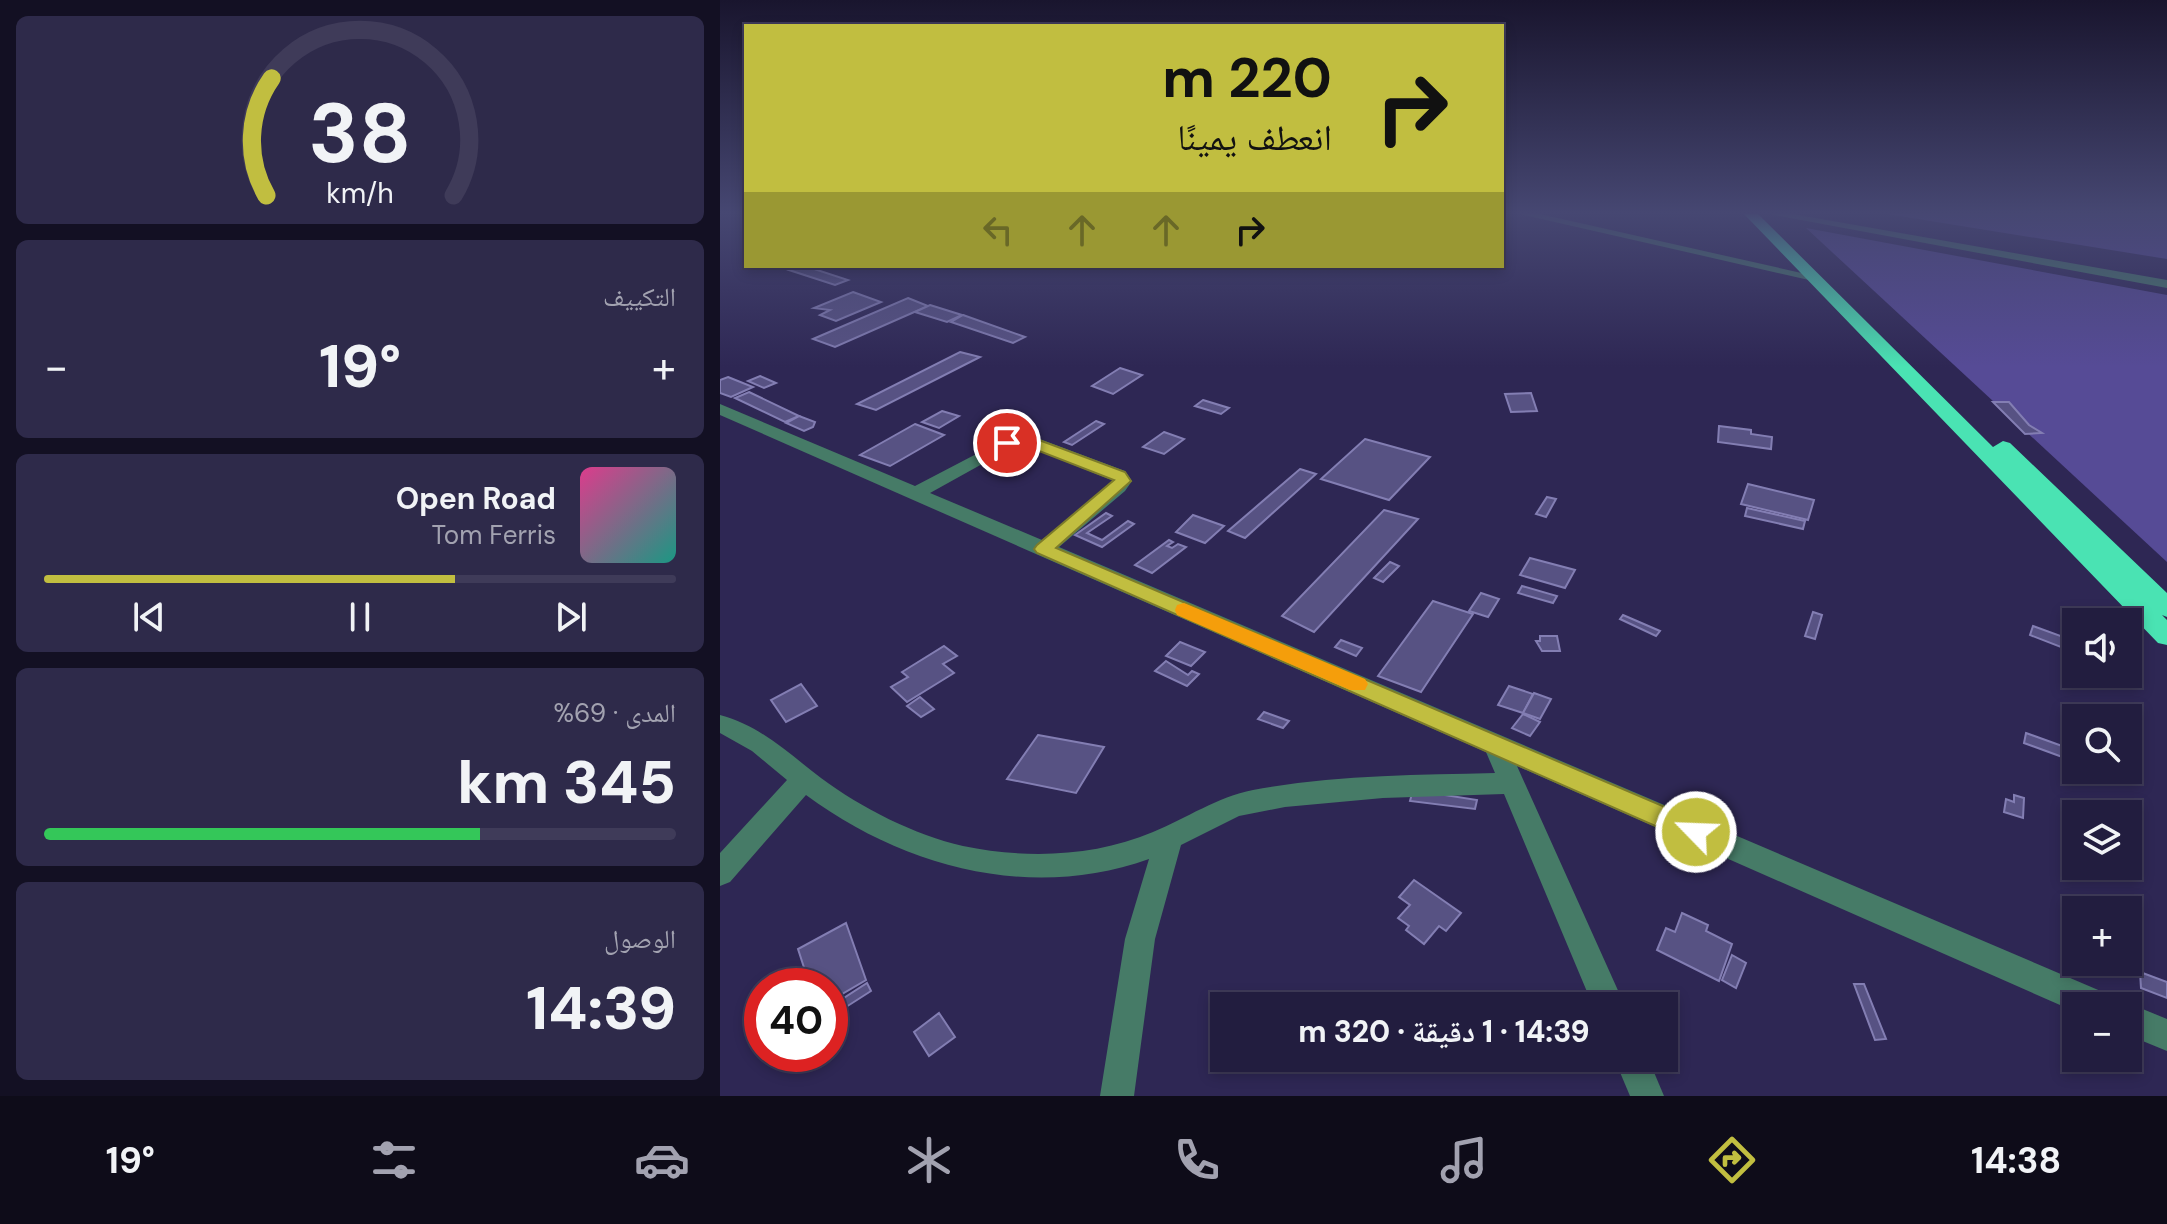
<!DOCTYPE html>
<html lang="ar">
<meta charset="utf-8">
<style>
:root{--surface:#221d3f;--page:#2e2a4a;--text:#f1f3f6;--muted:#a2a2b0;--line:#3f3b59;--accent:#c1be40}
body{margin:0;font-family:"DM Sans","Noto Naskh Arabic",sans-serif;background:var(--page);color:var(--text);direction:rtl;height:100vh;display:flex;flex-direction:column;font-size:30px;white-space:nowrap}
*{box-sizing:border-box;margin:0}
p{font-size:26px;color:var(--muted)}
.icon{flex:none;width:44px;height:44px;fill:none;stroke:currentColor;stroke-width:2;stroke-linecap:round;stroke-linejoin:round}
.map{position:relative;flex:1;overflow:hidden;direction:ltr}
.drawer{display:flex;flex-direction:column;gap:16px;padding:16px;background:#131023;width:720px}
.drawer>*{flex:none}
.guide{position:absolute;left:24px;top:24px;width:760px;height:244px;border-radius:0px;box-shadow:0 4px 12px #0003,0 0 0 2px var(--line);direction:rtl;background:#c1be40;color:#111;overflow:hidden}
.fabs{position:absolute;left:1342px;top:608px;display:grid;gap:16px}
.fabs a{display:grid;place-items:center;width:80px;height:80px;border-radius:0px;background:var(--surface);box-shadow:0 4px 12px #0003,0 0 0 2px var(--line);font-size:40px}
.speed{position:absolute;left:24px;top:968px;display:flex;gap:16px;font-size:40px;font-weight:700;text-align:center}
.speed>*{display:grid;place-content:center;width:104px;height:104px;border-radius:50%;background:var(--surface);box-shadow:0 4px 12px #0003,0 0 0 2px var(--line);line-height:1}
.speed .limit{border:12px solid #d22;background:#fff;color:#111}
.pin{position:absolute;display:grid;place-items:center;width:68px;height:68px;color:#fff;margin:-34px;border:4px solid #fff;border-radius:50%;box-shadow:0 2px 8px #0007}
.me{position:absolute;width:88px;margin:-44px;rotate:294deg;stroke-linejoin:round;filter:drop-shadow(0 0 6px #0008)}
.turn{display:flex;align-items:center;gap:28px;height:168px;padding:0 40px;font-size:36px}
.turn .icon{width:104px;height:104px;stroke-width:2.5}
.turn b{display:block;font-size:56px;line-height:68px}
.lanes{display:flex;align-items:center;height:76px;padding:0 40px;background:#0003;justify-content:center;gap:40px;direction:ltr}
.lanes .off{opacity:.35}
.big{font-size:60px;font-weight:800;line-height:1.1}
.drawer .tile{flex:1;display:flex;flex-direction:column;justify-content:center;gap:12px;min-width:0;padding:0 28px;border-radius:12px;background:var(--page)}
.drawer .dial{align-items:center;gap:0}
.dial svg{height:208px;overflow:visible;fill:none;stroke:var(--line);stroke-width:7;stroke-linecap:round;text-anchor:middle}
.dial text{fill:var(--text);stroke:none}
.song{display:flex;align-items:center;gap:24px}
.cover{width:96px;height:96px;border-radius:12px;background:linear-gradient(135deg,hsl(330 70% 55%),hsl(170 70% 35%))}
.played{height:8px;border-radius:4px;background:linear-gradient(90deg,var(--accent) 65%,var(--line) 65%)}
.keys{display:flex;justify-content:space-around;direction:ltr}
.heat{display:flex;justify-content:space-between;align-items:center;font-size:44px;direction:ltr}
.charge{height:12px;border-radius:6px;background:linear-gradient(90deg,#34c759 69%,var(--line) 0)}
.trip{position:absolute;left:490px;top:992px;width:468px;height:80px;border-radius:0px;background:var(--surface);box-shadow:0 4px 12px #0003,0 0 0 2px var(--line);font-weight:800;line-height:80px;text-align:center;direction:rtl}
.dock{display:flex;height:128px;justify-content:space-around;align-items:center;background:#0e0c19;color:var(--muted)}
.dock .icon{width:56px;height:56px}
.dock .active{color:var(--accent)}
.dock b{font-size:36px;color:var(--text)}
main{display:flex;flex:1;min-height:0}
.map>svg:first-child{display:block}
.green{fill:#564b96}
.building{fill:#575283;stroke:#837eb3;stroke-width:2}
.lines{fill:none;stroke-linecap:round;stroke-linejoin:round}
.minor{fill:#467b67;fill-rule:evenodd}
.highway{fill:#4ae3b3;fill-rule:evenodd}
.route{fill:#c1be40;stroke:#7d7c2a;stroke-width:2}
.slow{fill:#f59e0b}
</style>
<main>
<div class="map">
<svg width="1447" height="1096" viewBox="0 0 1447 1096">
<rect width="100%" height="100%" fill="#2e2754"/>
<g class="green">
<path d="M1167,214H1447V259Z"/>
<path d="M1086,228L1447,295V562Z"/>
</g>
<g class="building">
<path d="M78,266H85L128,280L115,285L69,270Z"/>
<path d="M133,292L161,302L116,321L100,315L110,310L94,308Z"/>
<path d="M188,298L208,306L115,347L93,339Z"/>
<path d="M210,305L242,315L227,322L195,312Z"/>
<path d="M243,315L305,337L293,343L231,322Z"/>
<path d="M240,352L260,357L156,410L137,404Z"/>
<path d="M400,368L422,375L393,394L372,386Z"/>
<path d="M40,376L56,383L44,388L28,381Z"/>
<path d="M8,377L33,387L11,397L0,393V380Z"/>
<path d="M29,392L79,416L65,422L15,398Z"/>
<path d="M811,393L817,411L791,412L785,394Z"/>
<path d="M483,400L509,408L501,414L475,406Z"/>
<path d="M1273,402H1289L1309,425L1322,433L1305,434Z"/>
<path d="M222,411L239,416L219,428L202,422Z"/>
<path d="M79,416L95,422L93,427L84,431L66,423Z"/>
<path d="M376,421L384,424L352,445L344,442Z"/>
<path d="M195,424L224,435L170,466L140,455Z"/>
<path d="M999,426L1031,430V434L1052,437L1051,449L998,442Z"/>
<path d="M444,432L464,439L444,454L423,447Z"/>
<path d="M645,439L710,457L669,500L601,479Z"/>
<path d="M580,469L596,474L525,538L508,531Z"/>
<path d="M1028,484L1094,500L1088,520L1021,504Z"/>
<path d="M827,497L836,499L826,517L816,514Z"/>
<path d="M1027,508L1085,521L1083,529L1025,516Z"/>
<path d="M664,510L698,519L594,632L562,616Z"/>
<path d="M386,513L392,516L367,533L382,540L408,521L414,524L382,547L355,535Z"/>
<path d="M473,515L504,526L485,543L456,532Z"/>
<path d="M449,540L453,542L447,546L452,548L458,544L466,547L432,573L415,565Z"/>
<path d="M810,558L855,570L845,588L800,575Z"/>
<path d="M670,562L679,566L663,582L654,578Z"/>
<path d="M802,586L837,596L833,603L798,593Z"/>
<path d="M761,593L779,599L768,617L749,611Z"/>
<path d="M713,601L753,614L701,692L658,676Z"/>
<path d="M1093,612L1102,615L1095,639L1085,636Z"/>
<path d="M903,615L940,631L936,636L900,619Z"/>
<path d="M1313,626L1349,639L1346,649L1310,635Z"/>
<path d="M820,636H837L840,651H822L816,641H820Z"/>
<path d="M621,640L642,648L636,656L615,647Z"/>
<path d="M460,642L485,652L471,666L446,656Z"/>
<path d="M224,646L237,656L223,664L234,673L187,702L171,687L188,677L182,672Z"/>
<path d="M446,661L468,675L472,671L479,674L467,686L435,671Z"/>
<path d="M81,684L97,706L66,722L51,700Z"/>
<path d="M789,686L813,694L803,713L778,705Z"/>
<path d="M814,693L831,699L820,719L803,713Z"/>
<path d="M200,697L214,709L201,717L187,706Z"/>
<path d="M544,712L569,721L563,728L538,719Z"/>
<path d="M803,714L820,722L810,736L792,728Z"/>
<path d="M1306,733L1356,751V762L1304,743Z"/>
<path d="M318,735L384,747L356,793L287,779Z"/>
<path d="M693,790L757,800L755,809L690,801Z"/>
<path d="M1294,795L1304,798L1303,818L1284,812L1286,799L1294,802Z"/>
<path d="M694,880L741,913L726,931L719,926L704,944L686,930L689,926L678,918L690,905L679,897Z"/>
<path d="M962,913L988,925L986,931L1012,944L999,981L937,950L946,928L955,932Z"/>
<path d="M126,923L146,980L110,1001V986H90L78,949Z"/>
<path d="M1012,955L1026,963L1016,988L1002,980Z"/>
<path d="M1420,972L1447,982V998L1421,988Z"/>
<path d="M147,983L151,991L112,1016L110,1007Z"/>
<path d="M1134,984H1144L1166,1039L1155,1040Z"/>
<path d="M219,1013L235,1037L209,1056L194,1032Z"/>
</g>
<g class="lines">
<g class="minor">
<path d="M800,214H820L1095,276L1089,280Z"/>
<path d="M1049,214H1073L1447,280V288Z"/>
<path d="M0,404L195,486L287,438H317L405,471L412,481L405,491L339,547L1390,995L1395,1006H1356V1012L797,766L905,1006H873L784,794L663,798L565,807L519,816L461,845L435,939L414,1096H380L405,939L429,859C311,901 185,868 86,795L10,882L0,886V853L67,780L32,751L0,733V715C41,726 68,753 101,778C141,808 195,835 243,846C306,859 374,857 433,832C467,818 497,797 533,790C612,775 694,775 775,773L766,752L0,415ZM309,447L394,481L322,540L210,493L291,448Z"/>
<path d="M1408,1003L1447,1019V1051L1408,1035V1006H1401Z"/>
<path d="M894,1058H928L944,1096H910Z"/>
</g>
<path class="highway" d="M1024,214H1038L1273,447L1283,441L1290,443L1447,593V617L1442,615L1447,620V645L1438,643Z"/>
</g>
<linearGradient id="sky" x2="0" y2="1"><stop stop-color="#19152e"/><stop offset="0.58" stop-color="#464772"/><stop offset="1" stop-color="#464772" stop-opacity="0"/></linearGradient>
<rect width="1447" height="367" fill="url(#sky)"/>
<path class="route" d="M311,437L405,472L411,481L336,548L985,824L988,832L985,840L976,843L967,840L317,553L314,549L317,545L394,480L309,447L287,448L279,443L287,438Z"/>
<path class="slow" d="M464,603L645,679L648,684L645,690H630L457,615L455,610L457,605Z"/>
</svg>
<div class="fabs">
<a><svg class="icon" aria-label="sound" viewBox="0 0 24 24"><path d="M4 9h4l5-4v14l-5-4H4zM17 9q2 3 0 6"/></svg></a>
<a><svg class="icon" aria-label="search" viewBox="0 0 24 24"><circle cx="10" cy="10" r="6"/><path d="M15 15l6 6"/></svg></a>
<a><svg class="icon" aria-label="layers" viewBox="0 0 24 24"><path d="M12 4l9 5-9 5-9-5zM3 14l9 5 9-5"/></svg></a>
<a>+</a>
<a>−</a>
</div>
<div class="speed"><div class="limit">40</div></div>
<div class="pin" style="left:287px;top:443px;background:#d93025"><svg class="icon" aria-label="arrive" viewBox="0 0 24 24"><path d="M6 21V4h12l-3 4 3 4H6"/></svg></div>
<svg class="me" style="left:976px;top:832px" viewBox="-20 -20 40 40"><circle r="17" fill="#c1be40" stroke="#fff" stroke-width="3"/><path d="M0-11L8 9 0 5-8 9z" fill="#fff"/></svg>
<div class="trip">14:39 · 1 دقيقة · 320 m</div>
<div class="guide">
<div class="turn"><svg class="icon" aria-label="right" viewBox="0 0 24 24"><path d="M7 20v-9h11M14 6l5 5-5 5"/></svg><div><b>220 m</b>انعطف يمينًا</div></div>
<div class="lanes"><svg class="icon off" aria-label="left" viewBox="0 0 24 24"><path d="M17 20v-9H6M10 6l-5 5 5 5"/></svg><svg class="icon off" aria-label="ahead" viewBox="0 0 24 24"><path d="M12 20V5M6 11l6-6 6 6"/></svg><svg class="icon off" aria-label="ahead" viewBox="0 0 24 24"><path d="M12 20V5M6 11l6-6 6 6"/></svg><svg class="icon" aria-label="right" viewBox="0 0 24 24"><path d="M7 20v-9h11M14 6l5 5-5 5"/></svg></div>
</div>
</div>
<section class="drawer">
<div class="tile dial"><svg viewBox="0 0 100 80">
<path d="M14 69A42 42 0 1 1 86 69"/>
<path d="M14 69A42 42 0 0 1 16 24" stroke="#c1be40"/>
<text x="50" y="56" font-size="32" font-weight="700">38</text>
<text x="50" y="72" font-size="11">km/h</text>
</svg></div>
<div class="tile"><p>التكييف</p>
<div class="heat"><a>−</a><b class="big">19°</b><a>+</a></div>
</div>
<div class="tile">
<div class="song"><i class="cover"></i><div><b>Open Road</b><p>Tom Ferris</p></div></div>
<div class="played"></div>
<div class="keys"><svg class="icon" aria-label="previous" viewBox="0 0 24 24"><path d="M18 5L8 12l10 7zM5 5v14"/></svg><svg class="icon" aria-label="pause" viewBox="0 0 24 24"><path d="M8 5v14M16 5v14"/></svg><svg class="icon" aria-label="next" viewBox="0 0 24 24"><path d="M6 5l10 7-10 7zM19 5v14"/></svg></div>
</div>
<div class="tile"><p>المدى · 69%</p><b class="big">345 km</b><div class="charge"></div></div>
<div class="tile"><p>الوصول</p><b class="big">14:39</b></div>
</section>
</main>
<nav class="dock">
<b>14:38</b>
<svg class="icon active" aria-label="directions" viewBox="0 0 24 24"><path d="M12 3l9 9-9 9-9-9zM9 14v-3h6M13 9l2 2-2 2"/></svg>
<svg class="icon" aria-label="music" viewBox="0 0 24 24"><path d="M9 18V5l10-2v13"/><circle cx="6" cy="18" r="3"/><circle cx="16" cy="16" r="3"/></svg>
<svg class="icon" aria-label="phone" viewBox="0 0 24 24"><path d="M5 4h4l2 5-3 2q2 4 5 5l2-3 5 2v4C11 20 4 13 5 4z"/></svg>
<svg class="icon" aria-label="climate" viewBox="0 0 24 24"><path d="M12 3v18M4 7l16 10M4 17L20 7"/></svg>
<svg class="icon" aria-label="car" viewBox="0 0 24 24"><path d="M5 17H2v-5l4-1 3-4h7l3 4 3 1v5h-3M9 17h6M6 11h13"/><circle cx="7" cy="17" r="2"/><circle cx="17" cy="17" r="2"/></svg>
<svg class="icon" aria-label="filters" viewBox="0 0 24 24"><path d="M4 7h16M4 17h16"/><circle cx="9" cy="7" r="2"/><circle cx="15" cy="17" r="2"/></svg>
<b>19°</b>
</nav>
